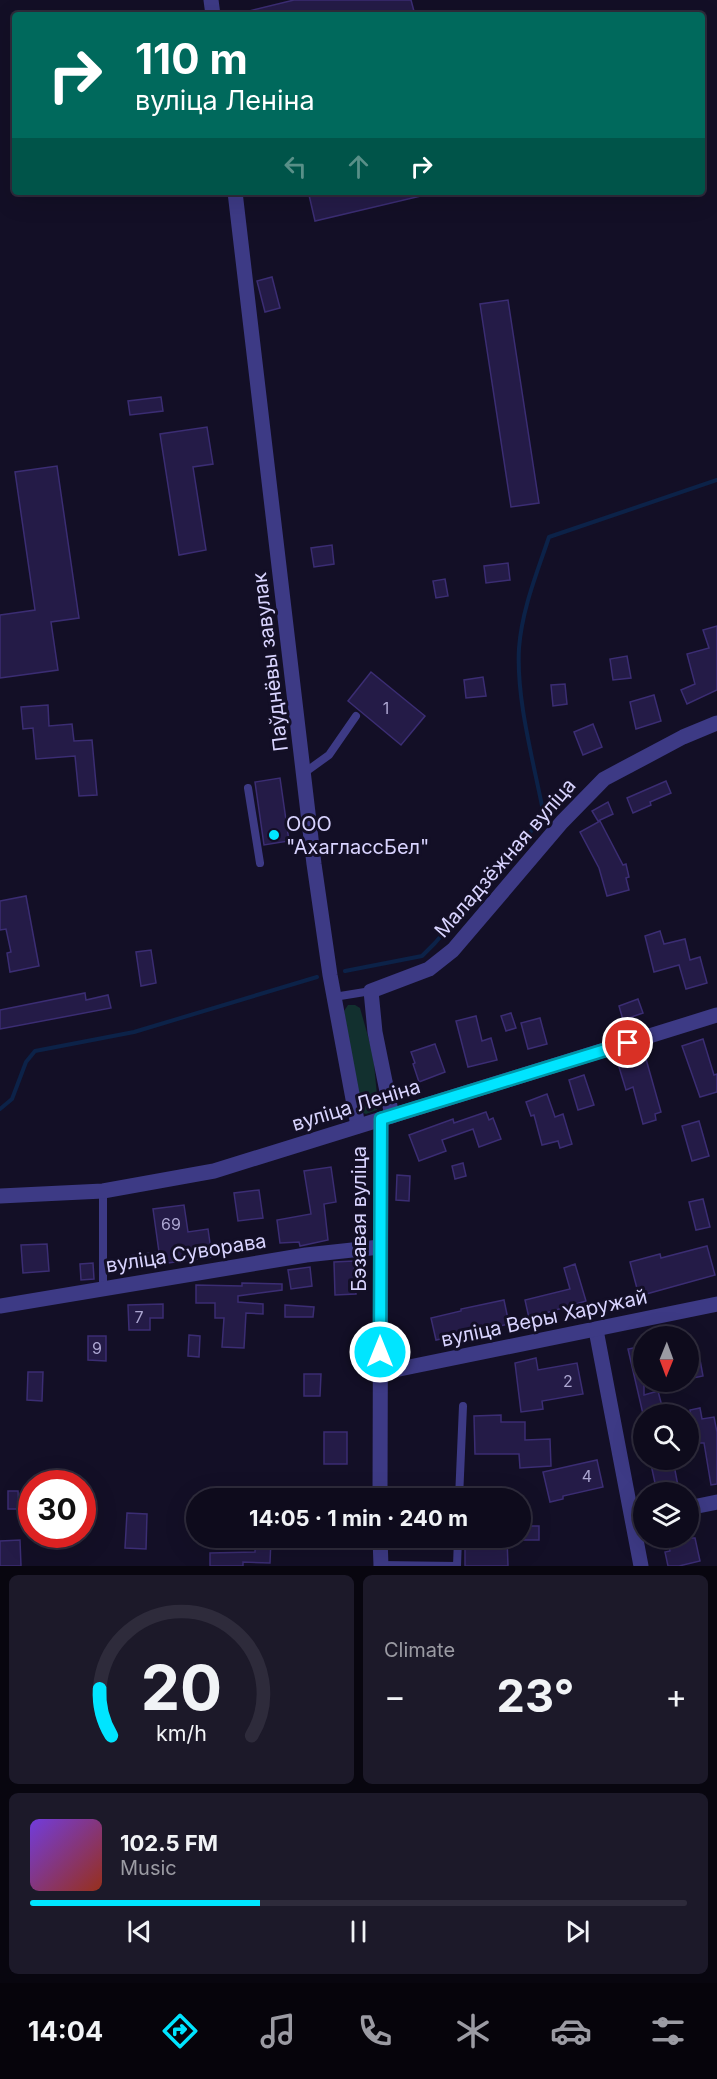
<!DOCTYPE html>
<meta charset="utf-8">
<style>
:root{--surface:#0e0b1c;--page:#1c1929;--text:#f1f3f6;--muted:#9b9ba3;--line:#2e2b3b;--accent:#00e5ff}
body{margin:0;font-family:Inter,sans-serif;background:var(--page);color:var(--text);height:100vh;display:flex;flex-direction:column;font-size:22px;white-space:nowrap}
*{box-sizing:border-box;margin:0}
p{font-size:20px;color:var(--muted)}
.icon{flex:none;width:33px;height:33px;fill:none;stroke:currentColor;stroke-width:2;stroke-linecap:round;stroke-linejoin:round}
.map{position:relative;height:1566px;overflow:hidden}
.panel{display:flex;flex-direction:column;gap:9px;padding:9px;background:#08060f;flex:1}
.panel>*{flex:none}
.guide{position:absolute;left:12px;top:12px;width:693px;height:183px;border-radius:6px;box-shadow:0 6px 24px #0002,0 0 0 2px var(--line);background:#00695c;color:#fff;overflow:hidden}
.needle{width:39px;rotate:181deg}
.buttons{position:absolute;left:633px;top:1326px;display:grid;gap:12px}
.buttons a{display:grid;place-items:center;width:66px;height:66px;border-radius:50%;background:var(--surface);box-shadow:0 6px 24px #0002,0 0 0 2px var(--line);font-size:30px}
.speed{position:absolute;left:18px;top:1470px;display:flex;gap:12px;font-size:30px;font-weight:700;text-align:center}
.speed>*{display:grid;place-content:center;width:78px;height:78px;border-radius:50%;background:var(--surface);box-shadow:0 6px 24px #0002,0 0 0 2px var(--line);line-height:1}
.speed .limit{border:9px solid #d22;background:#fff;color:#111}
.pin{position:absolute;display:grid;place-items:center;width:51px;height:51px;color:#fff;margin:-26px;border:3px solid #fff;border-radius:50%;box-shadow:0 2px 6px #0007}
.me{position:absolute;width:66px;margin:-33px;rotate:0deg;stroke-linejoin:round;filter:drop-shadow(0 0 4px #0008)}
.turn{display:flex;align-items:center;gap:21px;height:126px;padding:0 24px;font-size:27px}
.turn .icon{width:78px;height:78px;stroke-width:2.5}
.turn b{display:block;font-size:42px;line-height:51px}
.lanes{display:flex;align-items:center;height:57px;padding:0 24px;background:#0003;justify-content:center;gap:30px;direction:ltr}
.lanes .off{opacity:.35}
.big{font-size:45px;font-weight:700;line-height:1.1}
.panel .widget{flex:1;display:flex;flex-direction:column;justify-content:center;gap:9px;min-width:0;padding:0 21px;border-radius:9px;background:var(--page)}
.panel .dial{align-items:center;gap:0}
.dial svg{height:156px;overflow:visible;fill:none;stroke:var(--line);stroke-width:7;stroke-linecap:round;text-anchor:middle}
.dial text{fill:var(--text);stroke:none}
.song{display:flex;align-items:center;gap:18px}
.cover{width:72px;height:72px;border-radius:9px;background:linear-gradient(135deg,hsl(260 70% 55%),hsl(10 70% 35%))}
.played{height:6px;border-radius:3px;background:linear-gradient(90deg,var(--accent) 35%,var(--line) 35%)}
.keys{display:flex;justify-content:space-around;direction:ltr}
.heat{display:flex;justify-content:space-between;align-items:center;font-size:33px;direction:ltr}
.panel .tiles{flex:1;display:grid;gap:9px;grid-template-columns:1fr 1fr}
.widget:last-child{grid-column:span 2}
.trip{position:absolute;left:186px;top:1488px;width:345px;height:60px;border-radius:30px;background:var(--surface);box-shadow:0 6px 24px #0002,0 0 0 2px var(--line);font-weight:700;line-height:60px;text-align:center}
.tabs{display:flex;height:96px;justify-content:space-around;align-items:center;background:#06040b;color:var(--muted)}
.tabs .icon{width:42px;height:42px}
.tabs .selected{color:var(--accent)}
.tabs b{font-size:27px;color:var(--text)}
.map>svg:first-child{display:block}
.green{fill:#12302f}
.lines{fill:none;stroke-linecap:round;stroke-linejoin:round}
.stream{stroke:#0c2248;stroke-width:4}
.building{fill:#241b47;stroke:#3b2d73;stroke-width:1.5}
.service{stroke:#3d3a85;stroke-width:8}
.minor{stroke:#3d3a85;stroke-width:15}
.tertiary{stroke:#3d3a85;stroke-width:15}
.route-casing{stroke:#0095a6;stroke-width:15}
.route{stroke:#00e5ff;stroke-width:10}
.poi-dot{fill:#00e5ff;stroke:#130f26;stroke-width:2}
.labels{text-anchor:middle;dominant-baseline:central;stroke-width:6;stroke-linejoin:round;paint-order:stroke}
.number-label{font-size:16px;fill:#aca6d1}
.street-label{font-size:20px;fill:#d9d4ff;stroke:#130f26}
.poi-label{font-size:20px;fill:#d9d4ff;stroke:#130f26;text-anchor:start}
</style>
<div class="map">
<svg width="717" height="1566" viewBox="0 0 717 1566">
<rect width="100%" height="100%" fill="#130f26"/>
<path class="green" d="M348,1005H355L360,1008L373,1054L378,1105L377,1110L366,1114L361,1112L344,1011Z"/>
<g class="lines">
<g class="stream">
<path d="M345,971L422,956L435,943L544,816C534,763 516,700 519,648C522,609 537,573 549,537L717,480"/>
<path d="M0,1109L12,1099L26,1062L35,1051L134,1032L317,977"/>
</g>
</g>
<g class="building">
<path d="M294,0H411L415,15H250L249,11Z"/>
<path d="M320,192H420L421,196L315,221L309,195Z"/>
<path d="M272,277L280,308L265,312L257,281Z"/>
<path d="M508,300L539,503L511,507L480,304Z"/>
<path d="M161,397L163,411L130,415L128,401Z"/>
<path d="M207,427L213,464L193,467L206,550L179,555L160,434Z"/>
<path d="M57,466L79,618L51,622L58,670L0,678V615L35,610L15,472Z"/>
<path d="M332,545L334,564L314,567L311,548Z"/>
<path d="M508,563L510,580L486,583L484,566Z"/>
<path d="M445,579L448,596L436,598L433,581Z"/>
<path d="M717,626V690L687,704L681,690L695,684L687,654L709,648L703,630Z"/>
<path d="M627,656L631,678L613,680L610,659Z"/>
<path d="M371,672L425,716L401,745L348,701Z"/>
<path d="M483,677L486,696L466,698L464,680Z"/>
<path d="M565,684L567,704L553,706L551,685Z"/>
<path d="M654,695L661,721L636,729L630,702Z"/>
<path d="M48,705L49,726L72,724L74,741L92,740L97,795L79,796L75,756L36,759L33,728L23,729L21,707Z"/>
<path d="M593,724L602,747L583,755L574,732Z"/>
<path d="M280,778L289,841L264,845L255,782Z"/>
<path d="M666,781L671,793L650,802L651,805L633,813L627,798Z"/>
<path d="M608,802L613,814L598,821L592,811Z"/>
<path d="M600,821L623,865L626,864L629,877L626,878L629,890L607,896L599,868L580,832Z"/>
<path d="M26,896L39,966L10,972L7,953L11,952L6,929L0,930V901Z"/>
<path d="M660,931L664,944L685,939L690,960L700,957L707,983L686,989L679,965L654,972L645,936Z"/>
<path d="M151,950L156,983L141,986L136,952Z"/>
<path d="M85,993L86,1000L108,995L111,1008L0,1029V1010Z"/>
<path d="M638,999L643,1013L623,1020L619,1006Z"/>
<path d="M511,1013L516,1028L506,1031L501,1016Z"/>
<path d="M476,1016L482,1041L491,1038L497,1060L468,1067L456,1021Z"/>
<path d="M540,1018L547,1044L528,1049L521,1023Z"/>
<path d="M703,1039L714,1075L717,1074V1092L700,1097L682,1046Z"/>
<path d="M435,1044L445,1072L419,1082L413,1064L415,1063L411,1052Z"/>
<path d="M646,1059L661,1112L655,1114L656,1120L643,1124L633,1087L626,1090L619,1067Z"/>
<path d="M584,1075L594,1105L578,1110L569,1080Z"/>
<path d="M547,1094L555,1117L563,1114L572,1144L560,1148L558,1141L542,1145L534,1115L531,1116L526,1102Z"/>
<path d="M486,1112L489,1120L493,1118L501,1139L479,1147L473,1129L442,1140L446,1151L419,1161L409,1135L453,1119L454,1123Z"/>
<path d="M699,1121L709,1156L692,1161L682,1126Z"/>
<path d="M463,1163L466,1176L455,1179L452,1166Z"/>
<path d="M331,1167L336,1202L324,1204L328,1240L300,1246L299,1242L280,1243L277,1220L311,1214L304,1171Z"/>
<path d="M397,1175L410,1176L409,1201L396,1200Z"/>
<path d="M259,1190L263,1218L238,1221L234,1193Z"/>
<path d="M703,1199L710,1227L696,1230L689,1202Z"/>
<path d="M184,1205L188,1232L208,1229L212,1257L131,1268L129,1256L159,1252L153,1209Z"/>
<path d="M47,1244L49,1271L23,1273L21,1245Z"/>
<path d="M707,1246L715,1275L639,1296L630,1262L660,1254L661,1258Z"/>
<path d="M354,1261L356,1294L335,1295L334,1262Z"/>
<path d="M93,1263L94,1279L81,1280L80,1264Z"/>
<path d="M575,1264L586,1301L529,1318L525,1300L570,1289L564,1268Z"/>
<path d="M310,1267L312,1286L291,1289L288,1270Z"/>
<path d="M242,1283L282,1284V1290L238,1296V1302L263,1304V1314L246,1313L244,1348L222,1347L224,1318H215V1303H196V1285L242,1286Z"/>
<path d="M504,1300L509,1324L436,1340L431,1318L461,1311V1309Z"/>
<path d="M163,1304V1318H150V1330H129L128,1305Z"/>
<path d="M285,1305L314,1307L313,1317H285Z"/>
<path d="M189,1335L200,1336L199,1357L188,1356Z"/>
<path d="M88,1336H106V1361L88,1360Z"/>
<path d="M644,1346V1395L658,1391L664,1414H643L628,1349Z"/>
<path d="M536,1358L538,1370L577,1363L583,1394L542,1401L543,1409L521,1412L515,1363Z"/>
<path d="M700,1360L703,1376L688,1379V1363Z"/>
<path d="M28,1372H43L42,1401L27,1400Z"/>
<path d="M304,1374H321L320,1396H304Z"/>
<path d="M700,1408L702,1419L714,1417L717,1432V1484L711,1485L704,1443H695L690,1410Z"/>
<path d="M501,1415V1422H525V1440L550,1439L551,1466L520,1468L519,1454H475L474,1416Z"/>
<rect x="324" y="1432" width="23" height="32"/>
<path d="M597,1460L603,1487L563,1496V1499L550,1502L543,1472Z"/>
<path d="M650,1460H673L679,1491L657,1492Z"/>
<path d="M8,1491H18L19,1509H8Z"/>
<path d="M127,1513L147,1514L146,1549L125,1548Z"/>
<rect x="520" y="1526" width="19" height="14"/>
<path d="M465,1538H507L508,1566H465Z"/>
<path d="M675,1538H695L700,1561L679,1566H668L665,1552L670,1551L668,1539Z"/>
<path d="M256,1539H271L270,1563L243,1562V1566H210V1553L255,1552Z"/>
<path d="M20,1540L21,1566H0V1541Z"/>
</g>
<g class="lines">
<g class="service">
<path d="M304,773L329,755L356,716"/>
<path d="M248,788L260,863"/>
<path d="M334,997L371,991"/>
<path d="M103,1288V1191"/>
<path d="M459,1498L463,1406"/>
<path d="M381,1565L457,1566L458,1538"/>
</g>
<g class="minor">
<path d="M211,0L213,15"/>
<path d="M235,192L314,864L330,975L358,1126"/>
<path d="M392,1116L375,1032L371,991L429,969L453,950L562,822L604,779L683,737L717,723"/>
<path d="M0,1306L306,1255L380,1247"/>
<path d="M596,1330L641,1566"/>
<path d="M380,1373L717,1304"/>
<path d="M380,1498L381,1119"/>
<path d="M688,1508L717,1502"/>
<path d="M380,1538L381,1566"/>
</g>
<path class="tertiary" d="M0,1196L103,1191L214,1171L717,1015"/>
</g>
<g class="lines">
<defs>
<path id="route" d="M380,1352L381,1119L628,1043"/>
</defs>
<use href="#route" class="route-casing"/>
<use href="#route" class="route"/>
</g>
<circle class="poi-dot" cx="274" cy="835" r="6"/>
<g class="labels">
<g class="number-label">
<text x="386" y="708">1</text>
<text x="171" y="1224">69</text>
<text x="139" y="1317">7</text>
<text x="97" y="1348">9</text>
<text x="568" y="1381">2</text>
<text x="587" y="1476">4</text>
</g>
<g class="street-label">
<text transform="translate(270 662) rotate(-97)">Паўднёвы завулак</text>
<text transform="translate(505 858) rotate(-49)">Маладзёжная вуліца</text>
<text transform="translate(356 1105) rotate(-17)">вуліца Леніна</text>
<text transform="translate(359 1219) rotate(-90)">Бэзавая вуліца</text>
<text transform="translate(186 1253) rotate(-9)">вуліца Суворава</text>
<text transform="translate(544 1318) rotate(-12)">вуліца Веры Харужай</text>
</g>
<g class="poi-label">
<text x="286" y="824">ООО<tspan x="286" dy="23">"АхаглассБел"</tspan></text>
</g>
</g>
</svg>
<div class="buttons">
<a><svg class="needle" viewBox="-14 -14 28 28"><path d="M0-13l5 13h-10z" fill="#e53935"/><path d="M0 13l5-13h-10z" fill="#9b9ba3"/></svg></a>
<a><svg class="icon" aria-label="search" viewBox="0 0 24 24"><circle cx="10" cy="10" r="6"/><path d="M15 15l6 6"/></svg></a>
<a><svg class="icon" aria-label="layers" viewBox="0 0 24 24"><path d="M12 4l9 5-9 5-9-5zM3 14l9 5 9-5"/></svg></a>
</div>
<div class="speed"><div class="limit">30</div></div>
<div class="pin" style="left:628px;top:1043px;background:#d93025"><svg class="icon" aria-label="arrive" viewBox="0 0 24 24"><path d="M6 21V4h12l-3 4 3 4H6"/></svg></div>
<svg class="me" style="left:380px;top:1352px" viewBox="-20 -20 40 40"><circle r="17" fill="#00e5ff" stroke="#fff" stroke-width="3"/><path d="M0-11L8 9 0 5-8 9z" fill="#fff"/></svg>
<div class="trip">14:05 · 1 min · 240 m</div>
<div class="guide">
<div class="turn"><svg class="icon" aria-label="right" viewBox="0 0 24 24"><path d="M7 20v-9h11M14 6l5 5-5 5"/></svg><div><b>110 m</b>вуліца Леніна</div></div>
<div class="lanes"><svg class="icon off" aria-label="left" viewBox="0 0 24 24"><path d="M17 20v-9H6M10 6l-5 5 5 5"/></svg><svg class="icon off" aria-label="ahead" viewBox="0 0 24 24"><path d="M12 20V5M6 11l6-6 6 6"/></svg><svg class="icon" aria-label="right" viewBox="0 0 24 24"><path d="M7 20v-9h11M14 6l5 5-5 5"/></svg></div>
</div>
</div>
<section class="panel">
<div class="tiles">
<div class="widget dial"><svg viewBox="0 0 100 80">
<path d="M14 69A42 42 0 1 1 86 69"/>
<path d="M14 69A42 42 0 0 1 8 45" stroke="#00e5ff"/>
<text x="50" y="56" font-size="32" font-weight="700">20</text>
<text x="50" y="72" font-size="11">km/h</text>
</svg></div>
<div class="widget"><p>Climate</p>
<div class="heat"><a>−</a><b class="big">23°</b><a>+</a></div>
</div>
<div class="widget">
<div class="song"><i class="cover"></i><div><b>102.5 FM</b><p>Music</p></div></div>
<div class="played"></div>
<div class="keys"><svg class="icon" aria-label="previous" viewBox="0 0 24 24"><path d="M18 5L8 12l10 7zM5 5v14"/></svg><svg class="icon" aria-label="pause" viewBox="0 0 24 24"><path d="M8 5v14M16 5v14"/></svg><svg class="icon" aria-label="next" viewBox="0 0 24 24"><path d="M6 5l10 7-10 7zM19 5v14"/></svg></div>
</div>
</div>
</section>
<nav class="tabs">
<b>14:04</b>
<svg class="icon selected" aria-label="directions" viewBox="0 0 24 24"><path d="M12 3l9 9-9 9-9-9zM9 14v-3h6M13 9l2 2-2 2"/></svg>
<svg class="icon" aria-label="music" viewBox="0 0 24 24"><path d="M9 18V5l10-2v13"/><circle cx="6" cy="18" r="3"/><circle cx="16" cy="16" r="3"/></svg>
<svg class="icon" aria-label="phone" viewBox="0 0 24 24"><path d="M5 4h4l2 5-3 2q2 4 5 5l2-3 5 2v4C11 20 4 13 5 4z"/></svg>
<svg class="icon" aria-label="climate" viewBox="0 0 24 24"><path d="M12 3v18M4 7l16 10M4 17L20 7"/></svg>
<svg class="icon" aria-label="car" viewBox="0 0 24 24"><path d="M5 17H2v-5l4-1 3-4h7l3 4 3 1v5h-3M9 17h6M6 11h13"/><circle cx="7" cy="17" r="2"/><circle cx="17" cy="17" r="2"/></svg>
<svg class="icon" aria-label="filters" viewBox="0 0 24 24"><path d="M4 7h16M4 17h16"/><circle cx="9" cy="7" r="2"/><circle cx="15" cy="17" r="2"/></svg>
</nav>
